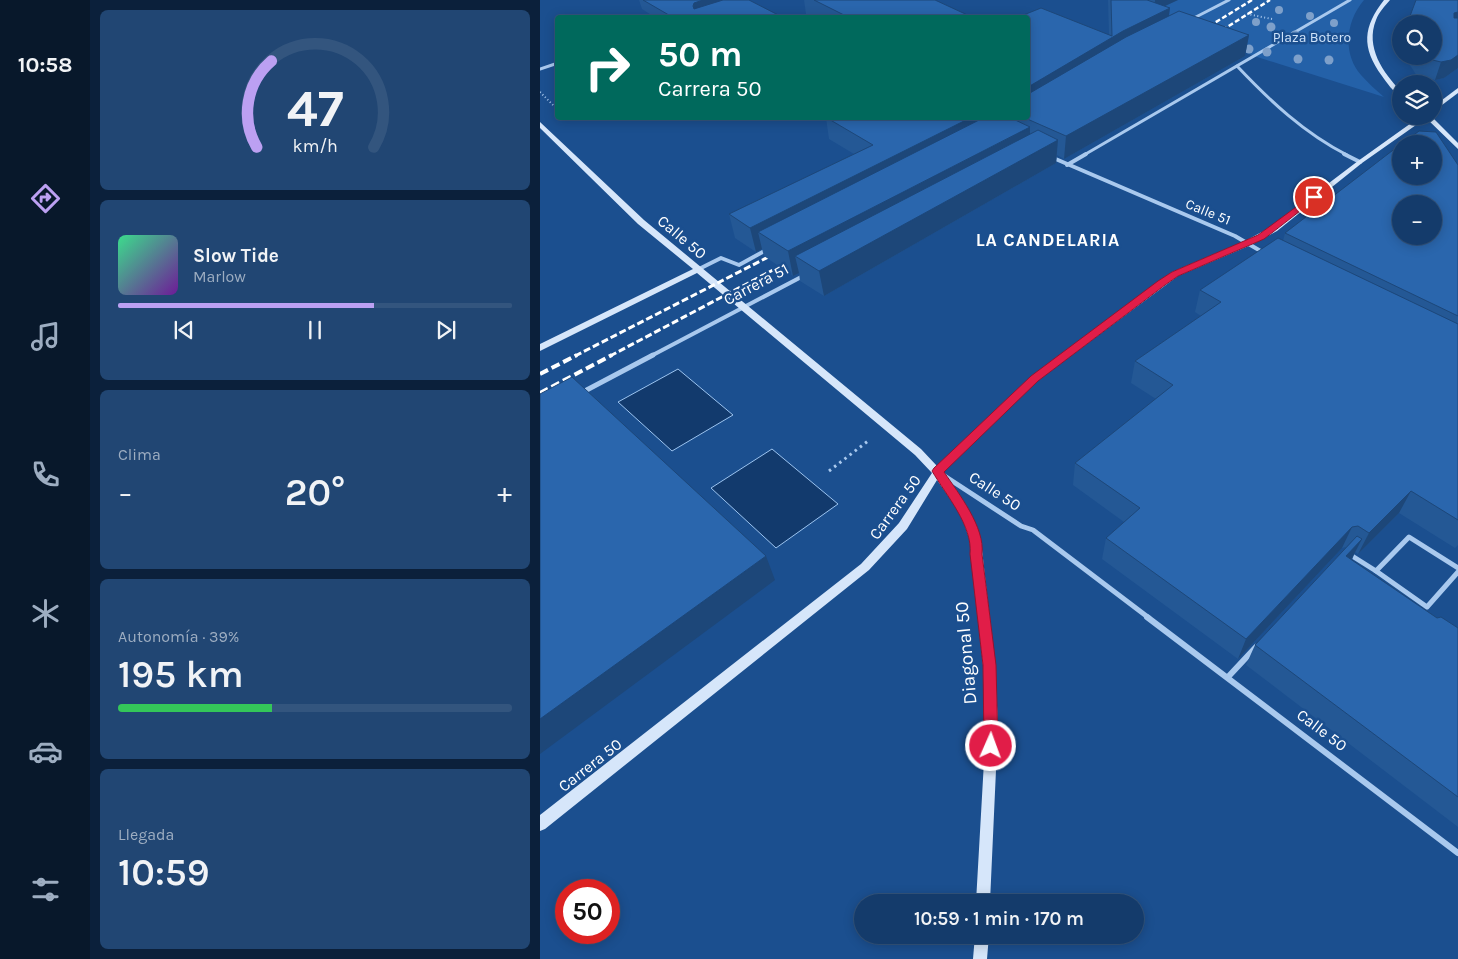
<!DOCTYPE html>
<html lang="es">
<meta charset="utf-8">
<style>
:root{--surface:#143b6b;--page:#214673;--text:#f1f3f6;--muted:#9dadc1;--line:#33557e;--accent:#bca0f2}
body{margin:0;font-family:Karla,sans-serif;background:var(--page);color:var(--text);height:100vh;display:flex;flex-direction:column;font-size:19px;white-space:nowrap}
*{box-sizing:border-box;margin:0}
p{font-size:16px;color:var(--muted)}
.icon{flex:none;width:28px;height:28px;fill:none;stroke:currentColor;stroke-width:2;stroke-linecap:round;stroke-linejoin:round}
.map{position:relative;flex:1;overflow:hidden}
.details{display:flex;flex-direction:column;gap:10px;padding:10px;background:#0b203b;width:450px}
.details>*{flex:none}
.banner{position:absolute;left:15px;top:15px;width:475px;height:105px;border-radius:5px;box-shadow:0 2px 12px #0003,0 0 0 1px var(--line);background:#00695c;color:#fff;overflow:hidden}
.controls{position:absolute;left:852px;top:15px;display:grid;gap:10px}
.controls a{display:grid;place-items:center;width:50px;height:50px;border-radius:50%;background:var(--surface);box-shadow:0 2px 12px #0003,0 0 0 1px var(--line);font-size:25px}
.speed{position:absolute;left:15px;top:879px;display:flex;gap:10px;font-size:25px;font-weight:700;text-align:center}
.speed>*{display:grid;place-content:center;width:65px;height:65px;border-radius:50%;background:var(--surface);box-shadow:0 2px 12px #0003,0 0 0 1px var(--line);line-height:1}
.speed .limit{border:8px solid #d22;background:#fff;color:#111}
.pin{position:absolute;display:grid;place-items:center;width:42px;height:42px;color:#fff;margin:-21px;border:2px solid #fff;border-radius:50%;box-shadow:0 1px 5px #0007}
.me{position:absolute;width:55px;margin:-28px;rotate:2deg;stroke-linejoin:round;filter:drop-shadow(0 0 4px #0008)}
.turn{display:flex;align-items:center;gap:18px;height:105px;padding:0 20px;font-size:22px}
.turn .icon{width:65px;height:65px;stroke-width:2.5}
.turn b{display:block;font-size:35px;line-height:42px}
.big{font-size:38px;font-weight:600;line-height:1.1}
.details .card{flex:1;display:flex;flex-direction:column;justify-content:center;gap:8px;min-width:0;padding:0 18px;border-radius:8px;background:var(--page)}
.details .dial{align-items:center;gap:0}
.dial svg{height:130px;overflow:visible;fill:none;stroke:var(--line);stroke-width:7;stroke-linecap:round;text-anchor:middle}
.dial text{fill:var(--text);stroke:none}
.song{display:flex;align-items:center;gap:15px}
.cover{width:60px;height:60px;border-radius:8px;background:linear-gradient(135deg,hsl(150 70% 55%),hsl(280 70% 35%))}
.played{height:5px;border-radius:2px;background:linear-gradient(90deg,var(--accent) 65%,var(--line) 65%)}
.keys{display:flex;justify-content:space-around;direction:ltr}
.heat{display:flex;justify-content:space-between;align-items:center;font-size:28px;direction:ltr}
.charge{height:8px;border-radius:4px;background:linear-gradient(90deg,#34c759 39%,var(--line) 0)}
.trip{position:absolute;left:314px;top:894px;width:290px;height:50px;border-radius:25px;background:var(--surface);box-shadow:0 2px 12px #0003,0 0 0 1px var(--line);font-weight:600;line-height:50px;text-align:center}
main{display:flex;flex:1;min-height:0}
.tabs{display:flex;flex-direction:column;width:90px;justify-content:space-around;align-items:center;background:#08182b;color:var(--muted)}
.tabs .icon{width:35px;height:35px}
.tabs .selected{color:var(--accent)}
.tabs b{font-size:22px;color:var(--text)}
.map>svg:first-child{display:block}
.green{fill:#2461a8}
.water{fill:#123a6d;stroke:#9cc4f0}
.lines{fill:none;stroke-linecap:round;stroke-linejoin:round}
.path-far1{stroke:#a9c9ee;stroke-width:2;stroke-dasharray:1 2.5;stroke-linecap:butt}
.path{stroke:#a9c9ee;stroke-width:3;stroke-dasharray:2.5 4;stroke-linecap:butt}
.street-far3{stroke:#a9c9ee;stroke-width:3}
.street-far2{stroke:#a9c9ee;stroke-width:4}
.street-far1{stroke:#a9c9ee;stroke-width:5}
.street{stroke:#a9c9ee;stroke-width:6}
.secondary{fill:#d6e6fa;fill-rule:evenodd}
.rail-far2{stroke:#fff;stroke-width:2.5;stroke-dasharray:5 2.5;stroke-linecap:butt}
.rail-far1{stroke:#fff;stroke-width:3;stroke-dasharray:7 3;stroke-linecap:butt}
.rail{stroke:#fff;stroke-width:4;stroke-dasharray:9 4;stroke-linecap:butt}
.tree{fill:#7ea0ca}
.wall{fill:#245895}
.shaded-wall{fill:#1d4779}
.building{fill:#2a66ad;stroke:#1d4779;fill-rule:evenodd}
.route{fill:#e11d48;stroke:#92132f}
.labels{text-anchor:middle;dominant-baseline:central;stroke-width:5;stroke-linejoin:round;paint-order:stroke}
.far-park-label{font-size:14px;fill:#cfe3fa;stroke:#1b4f8f}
.far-street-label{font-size:14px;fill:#fff;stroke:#1b4f8f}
.street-label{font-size:16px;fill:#fff;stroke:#1b4f8f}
.far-district-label{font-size:18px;font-weight:bold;letter-spacing:1px;fill:#fff;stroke:#1b4f8f}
.near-street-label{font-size:19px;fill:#fff;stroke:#1b4f8f}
</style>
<main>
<nav class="tabs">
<b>10:58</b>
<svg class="icon selected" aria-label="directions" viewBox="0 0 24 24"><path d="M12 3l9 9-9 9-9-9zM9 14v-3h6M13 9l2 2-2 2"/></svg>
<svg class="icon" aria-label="music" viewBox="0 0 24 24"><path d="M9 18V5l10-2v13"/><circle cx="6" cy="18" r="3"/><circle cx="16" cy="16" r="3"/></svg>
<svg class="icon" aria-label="phone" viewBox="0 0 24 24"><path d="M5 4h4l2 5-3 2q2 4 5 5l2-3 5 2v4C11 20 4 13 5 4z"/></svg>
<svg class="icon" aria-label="climate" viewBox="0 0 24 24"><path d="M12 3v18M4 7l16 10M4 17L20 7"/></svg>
<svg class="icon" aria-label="car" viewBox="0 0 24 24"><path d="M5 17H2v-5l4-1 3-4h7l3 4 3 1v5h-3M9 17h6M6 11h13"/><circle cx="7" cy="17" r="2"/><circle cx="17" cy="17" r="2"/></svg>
<svg class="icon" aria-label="filters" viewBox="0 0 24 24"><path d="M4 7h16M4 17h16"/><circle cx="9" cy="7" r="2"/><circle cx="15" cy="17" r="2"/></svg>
</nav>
<section class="details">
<div class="card dial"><svg viewBox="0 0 100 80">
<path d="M14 69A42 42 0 1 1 86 69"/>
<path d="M14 69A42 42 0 0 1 23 16" stroke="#bca0f2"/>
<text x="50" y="56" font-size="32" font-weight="700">47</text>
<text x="50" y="72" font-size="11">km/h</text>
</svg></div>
<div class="card">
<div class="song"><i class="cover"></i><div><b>Slow Tide</b><p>Marlow</p></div></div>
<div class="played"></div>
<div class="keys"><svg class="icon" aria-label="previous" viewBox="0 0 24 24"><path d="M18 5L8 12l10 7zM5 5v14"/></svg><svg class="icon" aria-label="pause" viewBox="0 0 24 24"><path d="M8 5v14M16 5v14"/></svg><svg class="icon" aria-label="next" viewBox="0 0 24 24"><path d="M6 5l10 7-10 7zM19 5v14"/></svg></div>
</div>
<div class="card"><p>Clima</p>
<div class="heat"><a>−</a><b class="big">20°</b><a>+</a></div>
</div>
<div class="card"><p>Autonomía · 39%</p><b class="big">195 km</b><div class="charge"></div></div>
<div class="card"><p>Llegada</p><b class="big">10:59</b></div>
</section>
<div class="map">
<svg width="918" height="959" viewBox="0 0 918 959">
<rect width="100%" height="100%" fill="#1b4f8f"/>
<path class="green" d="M624,0H824C806,21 802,53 821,75C828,83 836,90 844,97L714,56L613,14Z"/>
<g class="water">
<path d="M138,369L193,415L132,451L78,402Z"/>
<path d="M232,449L298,504L236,548L171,488Z"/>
</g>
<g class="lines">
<g class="path-far1">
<path d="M707,14L732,19"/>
<path d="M0,92L14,106"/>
</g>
<path class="path" d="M289,471L328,441"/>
<g class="street-far3">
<path d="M652,19L689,0"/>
<path d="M697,66C730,101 764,133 807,155"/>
<path d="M0,69L18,63"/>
<path d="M544,155L810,0"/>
</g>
<g class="street-far2">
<path d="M804,154L820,162"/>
<path d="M511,157L695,236L724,253"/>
<path d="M527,165L546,154"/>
<path d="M159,269L181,258L199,265L228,249"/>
<path d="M111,356L265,275"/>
</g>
<g class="street-far1">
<path d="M41,393L113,355"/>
<path d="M403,475L481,526L493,530L609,618"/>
<path d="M809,554L836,571L869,537L918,568"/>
<path d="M836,571L887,607L918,572"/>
</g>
<g class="street">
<path d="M607,617L918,853"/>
<path d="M688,677L716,647"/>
</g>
<g class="secondary">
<path d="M844,0H850C845,6 839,12 836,20C825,47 843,73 861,91V96C853,92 847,83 842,76C821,47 823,27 844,0Z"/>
<path d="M918,88V93L894,111V106Z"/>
<path d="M881,116H891L918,143V149L886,118L822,163L737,231L711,245L638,276L497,381L403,472C420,494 433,515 441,541L455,665L458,726L450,902H436L446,726L443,665L430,541L421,514L397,480L367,529L329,570L5,829L0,831V815L321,564L359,523L392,473L375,455L157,273L0,351V344L153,269L98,224L0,128V122L104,220L381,449L397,466L491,377L632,272L705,241L731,227L818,161Z"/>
<path d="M435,935H449L447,959H433Z"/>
</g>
<g class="rail-far2">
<path d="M663,30L712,0"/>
<path d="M676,34L730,0"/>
</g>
<g class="rail-far1">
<path d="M35,356L238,252"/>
<path d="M70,356L252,260"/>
</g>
<g class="rail">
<path d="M0,374L37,355"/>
<path d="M0,393L72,355"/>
</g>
</g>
<g class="tree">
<circle cx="739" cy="10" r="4"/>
<circle cx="770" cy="16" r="4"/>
<circle cx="716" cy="22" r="4"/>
<circle cx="794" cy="23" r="4"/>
<circle cx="731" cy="27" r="4.5"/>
<circle cx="755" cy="35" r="4.5"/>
<circle cx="784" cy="39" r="4.5"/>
<circle cx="709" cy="49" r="4.5"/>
<circle cx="727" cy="52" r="4.5"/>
<circle cx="758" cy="59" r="4.5"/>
<circle cx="789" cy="60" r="4.5"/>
</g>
<g class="wall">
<path d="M99,0H209L244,18H116L102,9Z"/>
<path d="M264,0H395L434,18H272L266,14Z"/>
<path d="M568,0H638L625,6L630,8L629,16L709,35L705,56L524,159L517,155L516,163L284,296L260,281L259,273L253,276L224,256L222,249L216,252L195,238L189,214L314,154L289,139L286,118H488L569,35Z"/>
<path d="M918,0V68L904,78L895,80L877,76L866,59L865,56H894V24H867L870,16Z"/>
<path d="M918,165V545L915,548L859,513L818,554L815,552L812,560L897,618L918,628V827L706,665L715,645L806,547L802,548L698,659L562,559L566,538L584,522L533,485L535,463L616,399L591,383L595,361L661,316L655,312L660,290L743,241L745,233Z"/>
</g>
<g class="shaded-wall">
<path d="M163,0H193L157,15L153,6L154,3Z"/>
<path d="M615,0H638L614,11Z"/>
<path d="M630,8L627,28L488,108V87L583,31Z"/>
<path d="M918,12V25L908,31L914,13Z"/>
<path d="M709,35L705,56L524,159L526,136Z"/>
<path d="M918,55V68L904,78L895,80L901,62Z"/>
<path d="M430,118H449L218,232L222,249L216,252L210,228Z"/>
<path d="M490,127V150L255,256L259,273L253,276L248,251Z"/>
<path d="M518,140L516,163L284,296L279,271Z"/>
<path d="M871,491L859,513L818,554L829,533Z"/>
<path d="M812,527L802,548L698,659L706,639Z"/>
<path d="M822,539L811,560L806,556Z"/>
<path d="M226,556L235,580L0,754V719Z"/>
</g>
<g class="building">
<path d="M103,0H163L154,3L153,6L154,9L183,0H209L244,18H134Z"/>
<path d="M274,0H395L434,18H310Z"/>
<path d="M571,0H607L630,8L583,31L488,87V18H476L501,8L572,36Z"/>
<path d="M876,0H918V12L914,13V18H918V55L911,60L901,62L884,58L882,56H894V24H869L870,16Z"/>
<path d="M639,11L709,35L526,136L485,118H488V93H490L586,37Z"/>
<path d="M287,118H430L210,228L189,214L333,145Z"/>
<path d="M443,118H471L490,127L248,251L218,232Z"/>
<path d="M498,130L518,140L279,271L255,256Z"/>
<path d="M879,131L896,132L918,165V316L745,233L861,144V176H894V144H862ZM861,204H894V236H861Z"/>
<path d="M738,238L918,324V520L871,491L829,533L818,526L812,527L706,639L566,538L600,508L535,463L633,385L595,361L681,302L660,290Z"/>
<path d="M32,377L226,556L0,719V394Z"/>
<path d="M817,536L822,539L806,556L897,618L901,617L918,628V797L715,645Z"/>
</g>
<path class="route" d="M771,196L778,197L724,239L638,276L625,285L498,381L404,472C419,494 445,527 442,554L456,665L458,746L456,750L451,752L446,750L444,746L443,665L430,554C433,526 406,495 392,471L394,468L491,376L618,281L632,272L718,235Z"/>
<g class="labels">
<g class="far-park-label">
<text x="772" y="37">Plaza Botero</text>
</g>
<g class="far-street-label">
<text transform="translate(668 212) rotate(22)">Calle 51</text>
</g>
<g class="street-label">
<text transform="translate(142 237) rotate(40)">Calle 50</text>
<text transform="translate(216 284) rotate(-28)">Carrera 51</text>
<text transform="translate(455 491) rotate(33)">Calle 50</text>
<text transform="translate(355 507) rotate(-54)">Carrera 50</text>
<text transform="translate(782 730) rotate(37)">Calle 50</text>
<text transform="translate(50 765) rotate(-38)">Carrera 50</text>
</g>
<g class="far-district-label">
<text x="508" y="240">LA CANDELARIA</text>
</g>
<g class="near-street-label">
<text transform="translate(426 653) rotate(-95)">Diagonal 50</text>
</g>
</g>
</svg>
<div class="controls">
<a><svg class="icon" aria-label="search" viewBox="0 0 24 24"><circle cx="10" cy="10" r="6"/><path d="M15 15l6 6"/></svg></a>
<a><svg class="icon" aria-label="layers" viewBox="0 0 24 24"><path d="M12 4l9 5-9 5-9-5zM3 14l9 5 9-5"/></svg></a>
<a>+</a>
<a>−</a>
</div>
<div class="speed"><div class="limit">50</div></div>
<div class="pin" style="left:774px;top:197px;background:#d93025"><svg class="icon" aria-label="arrive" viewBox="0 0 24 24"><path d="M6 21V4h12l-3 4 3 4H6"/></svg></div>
<svg class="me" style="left:451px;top:746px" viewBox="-20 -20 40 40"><circle r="17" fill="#e11d48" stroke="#fff" stroke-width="3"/><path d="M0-11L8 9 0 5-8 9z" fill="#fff"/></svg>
<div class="trip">10:59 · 1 min · 170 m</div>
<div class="banner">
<div class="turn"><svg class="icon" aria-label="right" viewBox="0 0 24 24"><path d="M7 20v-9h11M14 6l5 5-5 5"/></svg><div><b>50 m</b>Carrera 50</div></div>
</div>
</div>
</main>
